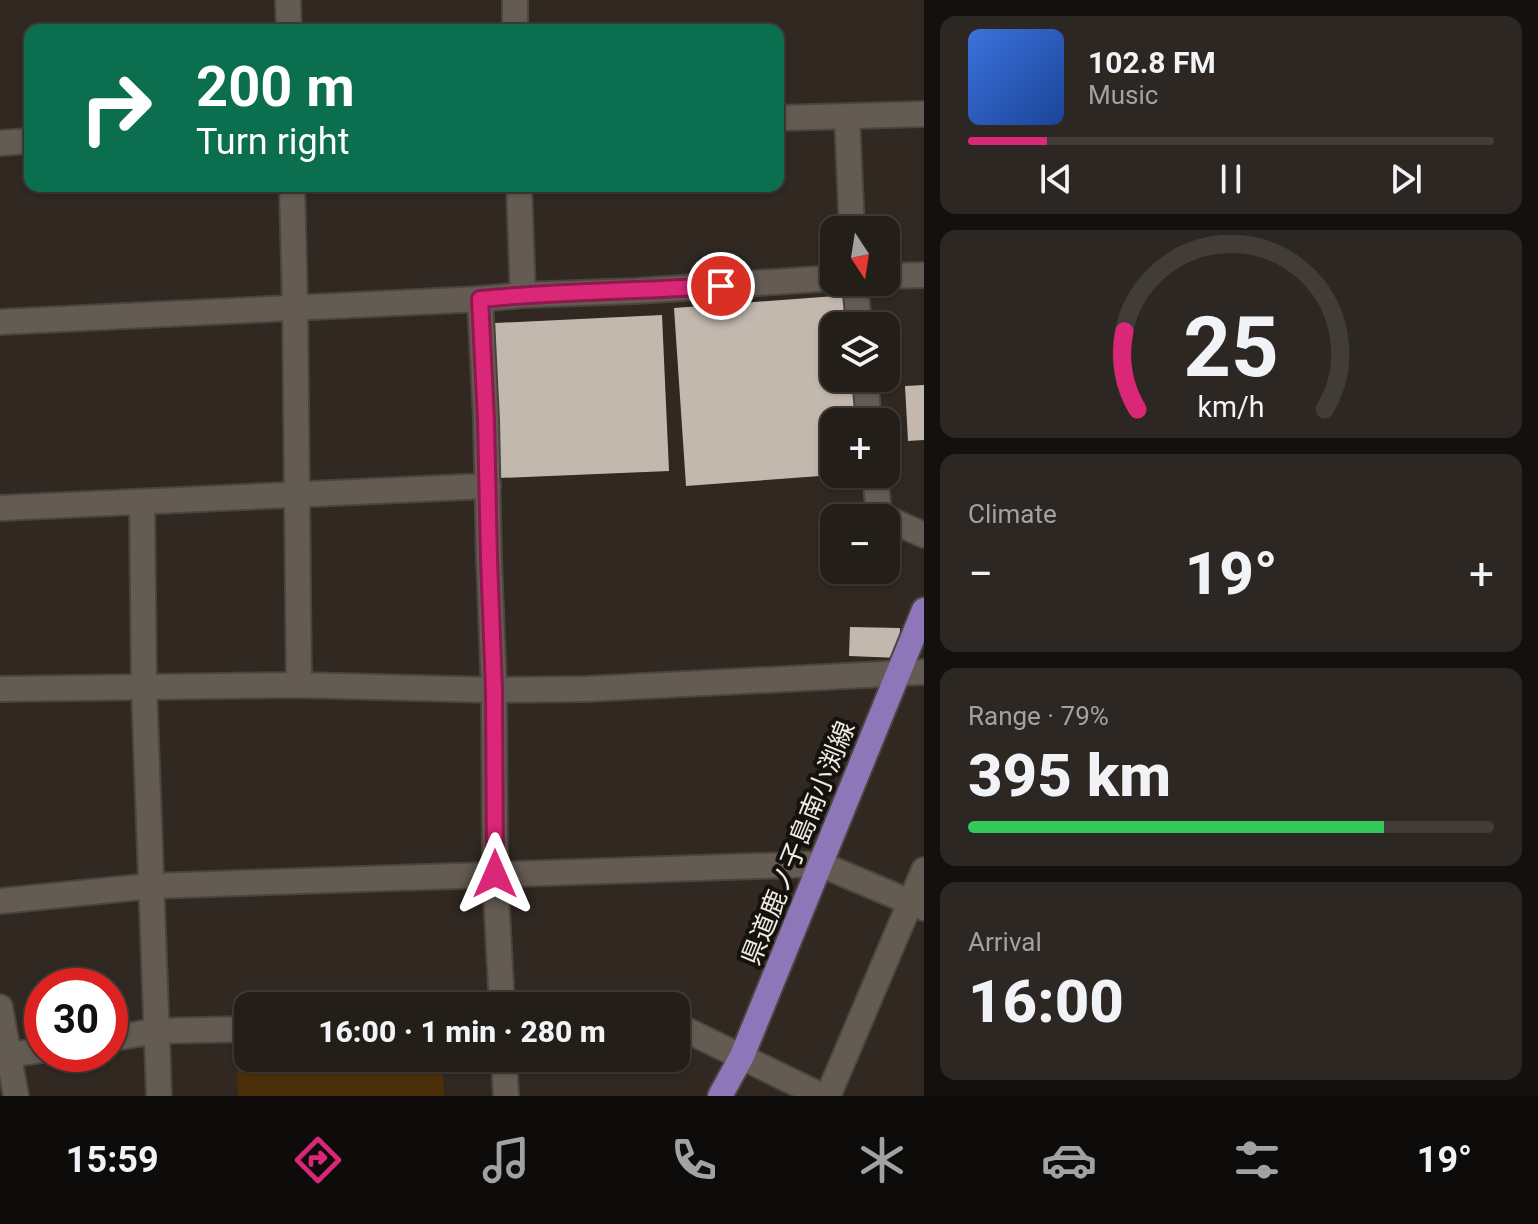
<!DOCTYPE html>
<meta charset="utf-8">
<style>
:root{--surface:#241e19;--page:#2c2722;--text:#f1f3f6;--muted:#a3a2a2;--line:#413c38;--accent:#db2777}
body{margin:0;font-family:Roboto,"Noto Sans JP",sans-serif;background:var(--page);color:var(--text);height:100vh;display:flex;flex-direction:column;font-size:30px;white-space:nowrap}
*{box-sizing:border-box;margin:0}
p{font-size:26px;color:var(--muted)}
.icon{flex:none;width:44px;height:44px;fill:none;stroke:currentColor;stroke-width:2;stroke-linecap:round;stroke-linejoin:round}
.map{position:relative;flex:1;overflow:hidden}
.drawer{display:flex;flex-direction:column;gap:16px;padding:16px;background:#14100e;width:614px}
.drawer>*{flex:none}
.top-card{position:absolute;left:24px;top:24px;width:760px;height:168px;border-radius:16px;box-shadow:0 2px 6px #0004,0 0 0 2px var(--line);background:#0b6e4f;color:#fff;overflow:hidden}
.needle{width:52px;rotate:168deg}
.buttons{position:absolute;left:820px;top:216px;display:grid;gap:16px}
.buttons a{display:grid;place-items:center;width:80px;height:80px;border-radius:16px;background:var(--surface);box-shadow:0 2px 6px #0004,0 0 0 2px var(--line);font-size:40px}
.speed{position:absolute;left:24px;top:968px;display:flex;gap:16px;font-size:40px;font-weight:700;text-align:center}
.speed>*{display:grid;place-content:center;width:104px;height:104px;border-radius:50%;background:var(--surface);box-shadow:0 2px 6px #0004,0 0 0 2px var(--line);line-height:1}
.speed .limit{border:12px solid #d22;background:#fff;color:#111}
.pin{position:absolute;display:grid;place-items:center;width:68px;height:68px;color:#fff;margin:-34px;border:4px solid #fff;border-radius:50%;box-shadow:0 2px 8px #0007}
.me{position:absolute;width:88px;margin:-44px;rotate:0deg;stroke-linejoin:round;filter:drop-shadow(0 0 6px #0008)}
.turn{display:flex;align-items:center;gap:28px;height:168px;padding:0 40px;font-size:36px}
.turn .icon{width:104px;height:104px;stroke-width:2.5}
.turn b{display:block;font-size:56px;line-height:68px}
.big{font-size:60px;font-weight:800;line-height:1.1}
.drawer .tile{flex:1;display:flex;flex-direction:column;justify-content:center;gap:12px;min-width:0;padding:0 28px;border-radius:16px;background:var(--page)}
.drawer .dial{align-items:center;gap:0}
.dial svg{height:208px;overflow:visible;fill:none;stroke:var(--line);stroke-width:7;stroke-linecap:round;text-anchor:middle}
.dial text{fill:var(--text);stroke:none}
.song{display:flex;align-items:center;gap:24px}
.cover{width:96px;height:96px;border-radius:12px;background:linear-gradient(135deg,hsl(220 70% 55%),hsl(220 70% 35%))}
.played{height:8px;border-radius:4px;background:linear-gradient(90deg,var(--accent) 15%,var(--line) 15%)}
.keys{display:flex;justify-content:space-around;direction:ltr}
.heat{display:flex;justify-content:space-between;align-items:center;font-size:44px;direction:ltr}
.charge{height:12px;border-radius:6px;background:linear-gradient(90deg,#34c759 79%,var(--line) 0)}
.trip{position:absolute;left:234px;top:992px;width:456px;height:80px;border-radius:16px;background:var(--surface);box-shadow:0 2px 6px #0004,0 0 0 2px var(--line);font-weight:800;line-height:80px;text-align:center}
.dock{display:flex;height:128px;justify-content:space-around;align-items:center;background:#0e0c0a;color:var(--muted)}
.dock .icon{width:56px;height:56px}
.dock .selected{color:var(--accent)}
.dock b{font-size:36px;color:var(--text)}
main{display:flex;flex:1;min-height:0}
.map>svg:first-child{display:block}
.green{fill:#4b2f08}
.building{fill:#c2b8ae}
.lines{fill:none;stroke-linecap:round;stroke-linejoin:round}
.minor-casing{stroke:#4c453f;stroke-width:28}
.major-casing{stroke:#4c453f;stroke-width:28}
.minor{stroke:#645c53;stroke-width:24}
.major{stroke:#8d77b8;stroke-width:24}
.route-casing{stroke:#8e194d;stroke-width:20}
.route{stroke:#db2777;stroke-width:14}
.labels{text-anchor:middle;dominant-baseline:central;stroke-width:8;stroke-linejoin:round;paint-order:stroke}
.street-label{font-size:26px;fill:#efeae5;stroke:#15120e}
</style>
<main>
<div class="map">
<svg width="924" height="1096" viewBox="0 0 924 1096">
<rect width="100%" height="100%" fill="#302821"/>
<path class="green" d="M248,1040V1058H443L444,1096H238L235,1041Z"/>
<g class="building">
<path d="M849,295L852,326H834V378H855L859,422H834V475L686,486L674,308Z"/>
<path d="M662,315L669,471L499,478L495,323Z"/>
<path d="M924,385V440L908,441L905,386Z"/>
<path d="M850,627L900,628L899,658L849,656Z"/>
</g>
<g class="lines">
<defs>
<g id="minor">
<path d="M288,0L289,30"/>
<path d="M515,0V30"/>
<path d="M847,117L852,230"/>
<path d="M778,118L924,114"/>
<path d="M0,143L30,141"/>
<path d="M292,186L295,307L299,685"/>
<path d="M519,186L523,295"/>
<path d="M886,276L924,275"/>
<path d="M855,282L859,326"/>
<path d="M480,299L486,420L489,559L494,690L495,874L502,1006"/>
<path d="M0,322L480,299L523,295L636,291L834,278"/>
<path d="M865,378L869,422"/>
<path d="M875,474L879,515L924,535"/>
<path d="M142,503L144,687L159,1096"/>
<path d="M0,508L488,486"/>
<path d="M0,689L299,685L494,690L586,689L924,672"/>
<path d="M0,901L151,886L820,864L924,908"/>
<path d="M0,1007L16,1096"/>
<path d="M676,1025L822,1096"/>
<path d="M110,1039L155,1031L248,1029"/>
<path d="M0,1054L9,1055L42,1050"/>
<path d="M504,1058L506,1096"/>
<path d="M828,1096L924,870"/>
</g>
<path id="major" d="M720,1096L742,1056L924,610"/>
</defs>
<use href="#minor" class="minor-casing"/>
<use href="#major" class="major-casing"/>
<use href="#minor" class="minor"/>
<use href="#major" class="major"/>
</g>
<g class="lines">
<defs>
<path id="route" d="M495,874L494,690L489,559L486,420L480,299C560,291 641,291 721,286"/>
</defs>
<use href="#route" class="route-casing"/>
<use href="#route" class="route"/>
</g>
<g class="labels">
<g class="street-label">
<text transform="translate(798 843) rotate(-68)">県道鹿ノ子島南小渕線</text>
</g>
</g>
</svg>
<div class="buttons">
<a><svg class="needle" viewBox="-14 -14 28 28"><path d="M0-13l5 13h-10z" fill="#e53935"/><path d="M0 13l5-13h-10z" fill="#a3a2a2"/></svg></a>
<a><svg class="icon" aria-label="layers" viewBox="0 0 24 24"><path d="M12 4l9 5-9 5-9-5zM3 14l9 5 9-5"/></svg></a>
<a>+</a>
<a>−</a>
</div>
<div class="speed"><div class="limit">30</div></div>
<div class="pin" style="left:721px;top:286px;background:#d93025"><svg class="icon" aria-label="arrive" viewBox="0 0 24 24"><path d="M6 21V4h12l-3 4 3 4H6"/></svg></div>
<svg class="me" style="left:495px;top:874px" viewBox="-20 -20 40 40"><path d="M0-17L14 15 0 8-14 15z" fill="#db2777" stroke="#fff" stroke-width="4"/></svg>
<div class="trip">16:00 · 1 min · 280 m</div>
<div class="top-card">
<div class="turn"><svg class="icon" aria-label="right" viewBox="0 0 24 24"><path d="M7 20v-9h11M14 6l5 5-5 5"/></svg><div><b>200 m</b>Turn right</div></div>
</div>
</div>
<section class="drawer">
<div class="tile">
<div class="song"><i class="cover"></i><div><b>102.8 FM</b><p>Music</p></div></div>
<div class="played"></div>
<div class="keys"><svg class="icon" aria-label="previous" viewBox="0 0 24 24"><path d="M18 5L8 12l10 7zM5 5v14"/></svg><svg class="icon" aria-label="pause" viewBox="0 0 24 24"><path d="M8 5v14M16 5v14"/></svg><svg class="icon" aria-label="next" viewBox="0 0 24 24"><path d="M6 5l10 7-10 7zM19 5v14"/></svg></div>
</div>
<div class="tile dial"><svg viewBox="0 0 100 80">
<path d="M14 69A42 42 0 1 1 86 69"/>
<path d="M14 69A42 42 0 0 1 9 39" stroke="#db2777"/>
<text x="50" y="56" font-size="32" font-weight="700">25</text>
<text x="50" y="72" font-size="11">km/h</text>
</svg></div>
<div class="tile"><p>Climate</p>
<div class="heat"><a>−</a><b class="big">19°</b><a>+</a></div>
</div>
<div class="tile"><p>Range · 79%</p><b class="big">395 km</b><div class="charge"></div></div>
<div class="tile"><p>Arrival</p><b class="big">16:00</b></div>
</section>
</main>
<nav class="dock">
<b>15:59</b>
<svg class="icon selected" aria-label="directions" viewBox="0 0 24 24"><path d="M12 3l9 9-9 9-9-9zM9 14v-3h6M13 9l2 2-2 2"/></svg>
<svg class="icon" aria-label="music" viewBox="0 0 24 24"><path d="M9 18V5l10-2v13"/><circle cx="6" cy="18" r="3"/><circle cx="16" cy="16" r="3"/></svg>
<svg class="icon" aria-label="phone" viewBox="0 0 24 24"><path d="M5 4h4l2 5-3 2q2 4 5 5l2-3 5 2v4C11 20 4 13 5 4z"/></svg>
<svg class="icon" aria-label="climate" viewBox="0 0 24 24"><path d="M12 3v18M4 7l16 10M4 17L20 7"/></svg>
<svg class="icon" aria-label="car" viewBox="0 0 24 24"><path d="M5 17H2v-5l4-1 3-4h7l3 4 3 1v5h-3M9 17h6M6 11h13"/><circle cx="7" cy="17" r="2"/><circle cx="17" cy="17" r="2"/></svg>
<svg class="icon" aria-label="filters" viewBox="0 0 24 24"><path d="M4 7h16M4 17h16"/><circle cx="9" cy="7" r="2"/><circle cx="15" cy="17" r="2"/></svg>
<b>19°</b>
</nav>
